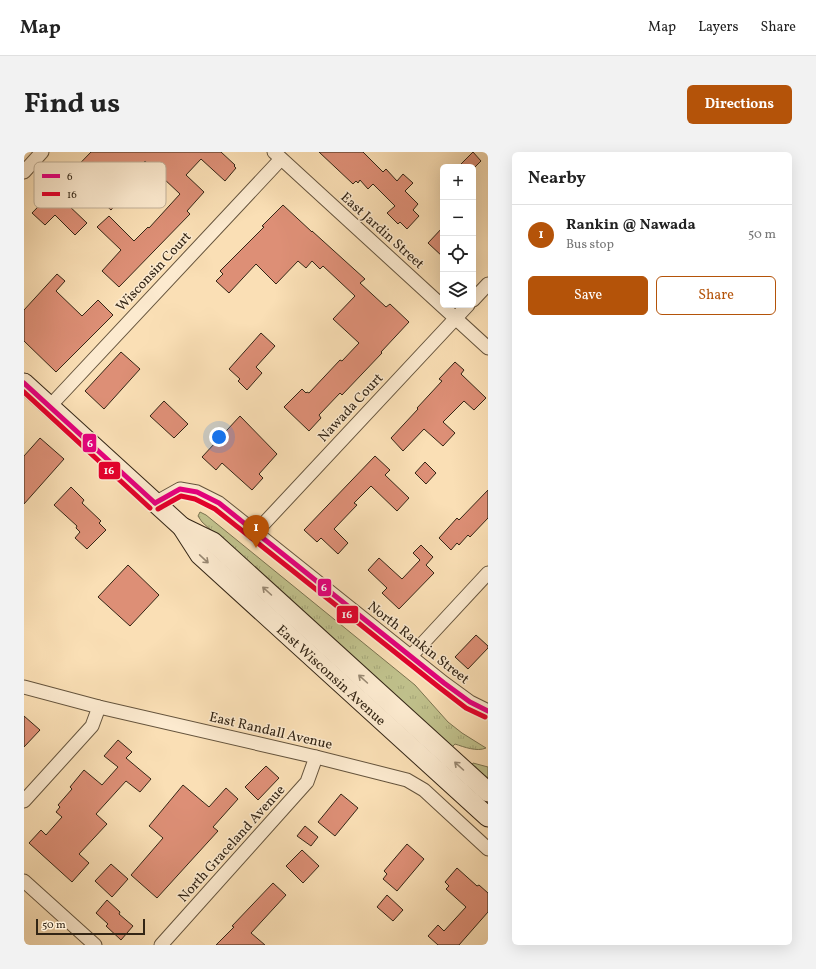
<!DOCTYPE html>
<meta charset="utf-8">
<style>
body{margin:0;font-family:Vollkorn,serif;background:#f2f2f2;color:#222}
.controls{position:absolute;right:12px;top:12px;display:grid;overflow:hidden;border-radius:6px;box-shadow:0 4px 16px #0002}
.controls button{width:36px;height:36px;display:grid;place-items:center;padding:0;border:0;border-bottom:1px solid #e0e0e0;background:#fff;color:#222;font:20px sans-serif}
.scale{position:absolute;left:12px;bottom:10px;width:109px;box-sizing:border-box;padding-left:4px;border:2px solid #332515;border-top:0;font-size:11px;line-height:14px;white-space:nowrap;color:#332515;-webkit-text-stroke:3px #fceacf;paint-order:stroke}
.you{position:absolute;left:195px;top:285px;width:14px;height:14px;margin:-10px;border:3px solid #fff;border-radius:50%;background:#1a73e8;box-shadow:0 0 0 6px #1a73e833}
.badge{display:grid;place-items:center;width:26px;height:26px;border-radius:50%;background:#b45309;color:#fff;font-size:13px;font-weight:700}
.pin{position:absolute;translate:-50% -33px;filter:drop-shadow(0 1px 2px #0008)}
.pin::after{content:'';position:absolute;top:21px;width:14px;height:12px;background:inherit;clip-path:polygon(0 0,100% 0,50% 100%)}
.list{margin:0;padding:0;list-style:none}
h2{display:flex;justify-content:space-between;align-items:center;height:52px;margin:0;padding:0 16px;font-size:17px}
h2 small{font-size:13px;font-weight:400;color:#767676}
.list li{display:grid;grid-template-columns:26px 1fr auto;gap:12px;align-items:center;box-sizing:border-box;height:60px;padding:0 16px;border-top:1px solid #e0e0e0}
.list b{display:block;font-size:15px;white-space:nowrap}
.list p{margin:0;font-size:13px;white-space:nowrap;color:#767676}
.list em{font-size:13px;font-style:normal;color:#767676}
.actions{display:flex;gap:8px;padding:12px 16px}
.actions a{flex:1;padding:9px 0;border:1px solid #b45309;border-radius:6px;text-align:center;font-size:14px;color:#b45309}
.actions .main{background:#b45309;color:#fff}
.icon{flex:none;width:22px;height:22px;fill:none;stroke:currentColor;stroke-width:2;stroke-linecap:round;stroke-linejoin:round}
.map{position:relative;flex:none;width:464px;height:793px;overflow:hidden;border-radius:6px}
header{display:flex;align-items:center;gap:24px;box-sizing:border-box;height:56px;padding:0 20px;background:#fff;border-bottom:1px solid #e0e0e0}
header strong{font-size:19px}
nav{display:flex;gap:22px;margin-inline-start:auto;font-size:14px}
.intro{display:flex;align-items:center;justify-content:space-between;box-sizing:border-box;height:96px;padding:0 24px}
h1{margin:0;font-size:28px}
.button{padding:10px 18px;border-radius:6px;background:#b45309;color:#fff;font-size:14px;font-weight:700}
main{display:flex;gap:24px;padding:0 24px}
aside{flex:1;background:#fff;border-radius:6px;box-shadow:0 4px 16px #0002}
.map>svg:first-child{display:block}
.grass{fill:url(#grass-tufts);stroke:#7a7350}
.building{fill:#dd8f76;stroke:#332515}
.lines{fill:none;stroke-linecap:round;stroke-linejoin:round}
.street-casing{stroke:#65543d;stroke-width:15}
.secondary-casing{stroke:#332515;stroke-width:21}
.street{stroke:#fceacf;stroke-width:13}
.secondary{stroke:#fceacf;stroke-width:19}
.bus-1-casing{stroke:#fceacf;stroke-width:8}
.bus-2-casing{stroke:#fceacf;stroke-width:8}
.bus-1{stroke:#e5007d;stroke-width:5}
.bus-2{stroke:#e4002b;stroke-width:5}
.oneway{stroke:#988872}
.labels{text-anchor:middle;stroke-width:3;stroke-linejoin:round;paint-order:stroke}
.street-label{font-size:14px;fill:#332515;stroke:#fceacf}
.key{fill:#fceacf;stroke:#c0af97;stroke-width:1}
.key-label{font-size:11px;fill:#332515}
.line-badge{stroke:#fceacf;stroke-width:1.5}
.badge-label{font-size:11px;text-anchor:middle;font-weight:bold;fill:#fff}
</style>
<header>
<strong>Map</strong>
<nav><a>Map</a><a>Layers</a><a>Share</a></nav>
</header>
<div class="intro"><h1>Find us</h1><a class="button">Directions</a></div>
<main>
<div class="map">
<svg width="464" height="793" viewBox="0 0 464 793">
<defs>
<pattern id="grass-tufts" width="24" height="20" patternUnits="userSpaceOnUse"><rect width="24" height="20" fill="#c0c18c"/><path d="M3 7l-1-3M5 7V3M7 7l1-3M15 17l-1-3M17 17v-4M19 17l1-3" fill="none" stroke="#a5a678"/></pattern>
</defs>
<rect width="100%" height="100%" fill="#fadfb5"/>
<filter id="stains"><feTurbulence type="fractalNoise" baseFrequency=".005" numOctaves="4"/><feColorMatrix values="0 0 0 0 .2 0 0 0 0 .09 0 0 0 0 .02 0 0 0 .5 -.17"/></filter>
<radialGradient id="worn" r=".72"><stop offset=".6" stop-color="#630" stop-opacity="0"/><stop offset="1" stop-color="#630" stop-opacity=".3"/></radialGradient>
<g class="grass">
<path d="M176 360 182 363 391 533 424 570 438 581 462 596C453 600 440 595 431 592L428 595 423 592 178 370 174 364Z"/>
<path d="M449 611 464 615V629L447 614Z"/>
</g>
<g class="building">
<path d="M67 0H197L211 13 210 14 212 16 201 29 177 7 162 23 180 40 163 59 166 62 95 135 78 119 97 98 73 75 85 64 110 89 124 75 125 76 156 42 121 9 104 27 108 30 94 46 96 47 87 58 76 48 92 31 76 16 42 51 63 71 51 83 31 63 21 73 8 61Z"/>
<path d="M295 0H339L359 20 362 17 373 29 379 22 389 31 381 39 394 52 389 58 395 64 383 77 376 70 374 72 363 61 371 54 349 32 344 37 336 28 334 31 332 29 329 32Z"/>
<path d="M449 0 457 9 451 15H434Z"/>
<path d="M259 53 288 80V79L341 127 336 131 362 155 366 152 385 170 357 200 358 201 318 243 316 241 295 263 297 266 285 279 260 255 278 237 282 241 283 240 285 241 316 208 318 209 335 191 309 167 331 144 299 114 296 117 288 109 282 116 274 109 252 132 232 112 205 141 192 129 199 122 196 119 240 75 238 74Z"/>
<path d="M419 75V105L404 91Z"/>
<path d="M33 122 41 129 32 139 58 164 74 148 89 163 32 220 0 189V158Z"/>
<path d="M237 181 251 194 232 215 238 221 223 238 214 229 216 227 205 217Z"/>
<path d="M97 200 116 217 80 257 61 239Z"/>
<path d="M431 210 440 218 437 222 462 246 450 258 440 249 419 270 431 281 419 294 400 277 379 299 367 286 394 257 393 256 418 229 415 227Z"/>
<path d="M140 249 164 272 150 286 126 264Z"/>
<path d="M216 264 253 302 235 322 239 326 228 338 198 311 192 318 178 305Z"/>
<path d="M16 286 40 307 0 352V304Z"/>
<path d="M351 304 366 318 361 323 385 346 373 359 347 334 330 351 333 353 310 377 324 391 314 402 297 386 293 390 280 378Z"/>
<path d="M401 310 412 321 402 332 391 321Z"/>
<path d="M47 335 60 348 58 351 77 369 75 371 82 378 63 397 51 386 56 380 52 376 53 374 30 353Z"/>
<path d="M464 338V366L446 385 444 383 435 393 433 391 427 398 415 386 433 366 435 368Z"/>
<path d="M397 393 409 405 402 413 410 421 375 457 358 441 363 436 344 418 355 406 378 427 396 408 389 401Z"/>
<path d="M104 413 135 443 106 474 74 445Z"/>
<path d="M452 483 464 494V496L444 517 431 505Z"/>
<path d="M0 564 16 578 0 595Z"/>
<path d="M94 588 108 600 102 606 127 627 116 640 102 629 72 662 83 672 55 702 65 711 48 730 5 691 17 678 22 683 38 665 32 660 36 655 34 653 48 637 46 635 60 618 78 633 94 615 80 604Z"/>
<path d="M242 614 255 626 234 648 221 635Z"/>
<path d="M159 633 185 655 202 636 214 647 189 675 194 679 133 746 107 723 139 686 125 674Z"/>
<path d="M317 642 334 656 311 684 294 670Z"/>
<path d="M281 674 294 685 287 694 273 684Z"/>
<path d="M383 692 400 707 373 739 359 727 363 722 360 719Z"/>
<path d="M278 698 295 714 279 731 262 714Z"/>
<path d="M87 712 104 727 88 745 71 729Z"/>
<path d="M433 716 453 734 455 733 464 741V760L435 793H414L404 784 414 773 420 779 442 755 422 737 425 734 421 730Z"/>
<path d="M249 731 262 743 227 781 241 793H192L210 775 208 774Z"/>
<path d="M363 743 379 758 369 769 353 755Z"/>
<path d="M83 748 96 760 95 762 109 774 97 788 82 774 84 772 72 761Z"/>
</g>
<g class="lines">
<defs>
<g id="street">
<path d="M250 0 464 196"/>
<path d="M0 20 18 0"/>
<path d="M449 148 464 132"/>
<path d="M26 254 257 7"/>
<path d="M131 351 156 337 173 340 195 351 420 531 446 550 464 559"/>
<path d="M232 380 444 153"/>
<path d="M387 504 464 421"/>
<path d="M0 535 75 555 292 605 383 628 400 638 464 697"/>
<path d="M0 649 68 574 75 555"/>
<path d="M0 729 71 793"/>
<path d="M137 793 283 630 292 605"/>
</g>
<g id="secondary">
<path id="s1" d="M0 231 158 375 176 403 464 665"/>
<path d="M158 375 189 390 464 640"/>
</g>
</defs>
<use href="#street" class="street-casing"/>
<use href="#secondary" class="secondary-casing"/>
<use href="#street" class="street"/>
<use href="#secondary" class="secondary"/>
<defs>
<g id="bus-1">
<path d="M0 231 131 351"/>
<path d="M131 351 156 337 173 340 195 351 420 531 446 550 464 559"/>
</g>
<g id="bus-2">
<path d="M0 240 126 356"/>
<path d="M134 357 157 344 171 347 191 357 416 536 442 556 461 565"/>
</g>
</defs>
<use href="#bus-1" class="bus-1-casing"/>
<use href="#bus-2" class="bus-2-casing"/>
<use href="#bus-1" class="bus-1"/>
<use href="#bus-2" class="bus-2"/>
</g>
<defs><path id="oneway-shaft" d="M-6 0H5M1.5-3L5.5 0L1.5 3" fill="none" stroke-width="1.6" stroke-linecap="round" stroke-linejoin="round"/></defs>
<g class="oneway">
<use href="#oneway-shaft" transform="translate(180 407) rotate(43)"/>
<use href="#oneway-shaft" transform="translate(243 439) rotate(-138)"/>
<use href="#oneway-shaft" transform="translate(339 527) rotate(-138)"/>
<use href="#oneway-shaft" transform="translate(435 614) rotate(-138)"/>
</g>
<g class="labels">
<g class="street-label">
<text transform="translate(359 78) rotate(42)" y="5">East Jardin Street</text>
<text transform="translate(129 119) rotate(-47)" y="5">Wisconsin Court</text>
<text transform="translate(326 255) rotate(-47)" y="5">Nawada Court</text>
<text transform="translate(395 490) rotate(38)" y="5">North Rankin Street</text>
<text dy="5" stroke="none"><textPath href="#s1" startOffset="425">East Wisconsin Avenue</textPath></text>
<text transform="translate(247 578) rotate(13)" y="5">East Randall Avenue</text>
<text transform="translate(207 691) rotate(-48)" y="5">North Graceland Avenue</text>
</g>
</g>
<rect x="10" y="10" width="132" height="46" rx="6" class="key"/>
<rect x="18" y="22" width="18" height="4" fill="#e5007d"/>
<rect x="18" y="40" width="18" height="4" fill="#e4002b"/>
<g class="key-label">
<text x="43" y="28">6</text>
<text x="43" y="46">16</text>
</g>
<g class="line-badge">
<rect x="58" y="281" width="15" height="20" rx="4" fill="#e5007d"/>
<rect x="74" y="309" width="23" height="19" rx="4" fill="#e4002b"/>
<rect x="293" y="426" width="15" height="19" rx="4" fill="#e5007d"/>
<rect x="312" y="453" width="23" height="19" rx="4" fill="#e4002b"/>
</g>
<g class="badge-label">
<text x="66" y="295">6</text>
<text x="85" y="322">16</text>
<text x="300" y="439">6</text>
<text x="323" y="466">16</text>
</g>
<rect width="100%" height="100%" filter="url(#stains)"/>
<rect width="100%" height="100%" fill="url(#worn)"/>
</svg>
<div class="controls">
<button>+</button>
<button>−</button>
<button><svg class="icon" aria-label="locate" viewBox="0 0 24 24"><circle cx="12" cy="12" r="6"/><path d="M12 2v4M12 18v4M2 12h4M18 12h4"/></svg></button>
<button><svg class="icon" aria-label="layers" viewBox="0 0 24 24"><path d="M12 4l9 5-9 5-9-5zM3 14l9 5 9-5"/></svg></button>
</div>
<div class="scale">50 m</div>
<div class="you"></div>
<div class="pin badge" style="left:232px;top:396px">1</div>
</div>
<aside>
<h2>Nearby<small></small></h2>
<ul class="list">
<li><span class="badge">1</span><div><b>Rankin @ Nawada</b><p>Bus stop</p></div><em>50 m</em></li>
</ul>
<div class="actions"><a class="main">Save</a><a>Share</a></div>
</aside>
</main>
